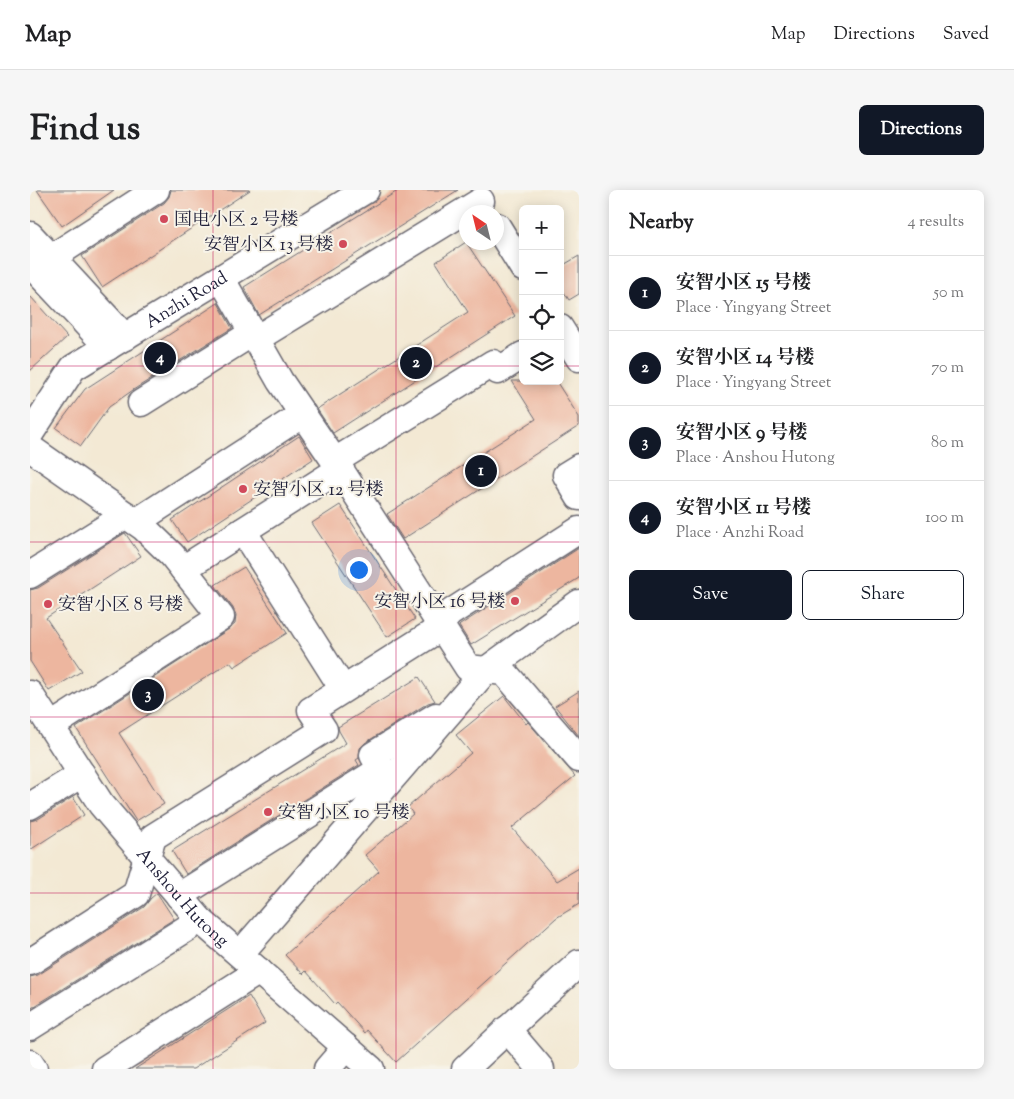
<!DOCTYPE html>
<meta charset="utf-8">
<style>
body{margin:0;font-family:"Sorts Mill Goudy","Noto Serif SC",serif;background:#f6f6f6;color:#202124}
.controls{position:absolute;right:15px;top:15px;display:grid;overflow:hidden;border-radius:8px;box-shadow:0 2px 12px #0003}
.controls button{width:45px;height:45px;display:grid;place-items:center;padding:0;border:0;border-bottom:1px solid #e0e0e0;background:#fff;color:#202124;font:25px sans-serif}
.compass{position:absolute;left:429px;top:15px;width:45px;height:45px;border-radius:50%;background:#fff;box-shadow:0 2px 12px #0003;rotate:325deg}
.you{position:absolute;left:328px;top:379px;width:18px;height:18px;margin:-12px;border:4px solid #fff;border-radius:50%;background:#1a73e8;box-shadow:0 0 0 8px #1a73e833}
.badge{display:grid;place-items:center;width:32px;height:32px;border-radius:50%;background:#111827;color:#fff;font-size:16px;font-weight:700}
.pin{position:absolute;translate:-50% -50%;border:2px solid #fff;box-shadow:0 1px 5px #0006}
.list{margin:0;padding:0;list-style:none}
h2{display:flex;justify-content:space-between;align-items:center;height:65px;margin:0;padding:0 20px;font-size:21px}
h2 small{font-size:16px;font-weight:400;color:#757577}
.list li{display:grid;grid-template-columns:32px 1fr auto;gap:15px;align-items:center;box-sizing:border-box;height:75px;padding:0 20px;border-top:1px solid #e0e0e0}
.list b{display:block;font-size:19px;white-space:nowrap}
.list p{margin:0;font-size:16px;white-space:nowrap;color:#757577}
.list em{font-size:16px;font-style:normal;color:#757577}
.actions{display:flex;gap:10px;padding:15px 20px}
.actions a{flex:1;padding:11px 0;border:1px solid #111827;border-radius:8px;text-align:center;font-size:18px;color:#111827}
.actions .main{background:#111827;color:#fff}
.icon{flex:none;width:28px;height:28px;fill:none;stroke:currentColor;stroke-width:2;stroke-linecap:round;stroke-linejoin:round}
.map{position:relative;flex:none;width:549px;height:879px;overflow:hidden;border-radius:8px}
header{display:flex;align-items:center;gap:30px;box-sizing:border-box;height:70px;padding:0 25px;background:#fff;border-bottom:1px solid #e0e0e0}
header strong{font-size:24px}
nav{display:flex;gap:28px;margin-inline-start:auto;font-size:18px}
.intro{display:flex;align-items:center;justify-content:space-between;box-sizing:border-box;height:120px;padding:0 30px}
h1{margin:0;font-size:35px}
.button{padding:12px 22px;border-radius:8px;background:#111827;color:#fff;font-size:18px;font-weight:700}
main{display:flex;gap:30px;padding:0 30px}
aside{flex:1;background:#fff;border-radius:8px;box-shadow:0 2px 12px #0003}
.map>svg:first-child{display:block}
.building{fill:#edb69f}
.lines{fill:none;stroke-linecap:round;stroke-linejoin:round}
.minor-casing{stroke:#6b6871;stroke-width:29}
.minor{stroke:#fff;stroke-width:26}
.grid{fill:none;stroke:#c2185b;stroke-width:1;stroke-opacity:0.55}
.poi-dot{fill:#d1495b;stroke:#f7f3e8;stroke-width:2}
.labels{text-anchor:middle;stroke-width:4;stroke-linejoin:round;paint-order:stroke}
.poi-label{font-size:18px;fill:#22223b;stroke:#f7f3e8;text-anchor:start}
.street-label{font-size:18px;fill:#22223b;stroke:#f7f3e8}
</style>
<header>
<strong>Map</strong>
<nav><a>Map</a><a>Directions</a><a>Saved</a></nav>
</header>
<div class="intro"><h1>Find us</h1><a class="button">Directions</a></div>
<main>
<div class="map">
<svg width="549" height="879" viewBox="0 0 549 879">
<rect width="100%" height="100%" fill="#f7f3e8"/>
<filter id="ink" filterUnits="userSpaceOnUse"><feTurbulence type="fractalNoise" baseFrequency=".02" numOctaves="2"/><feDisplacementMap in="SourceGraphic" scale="10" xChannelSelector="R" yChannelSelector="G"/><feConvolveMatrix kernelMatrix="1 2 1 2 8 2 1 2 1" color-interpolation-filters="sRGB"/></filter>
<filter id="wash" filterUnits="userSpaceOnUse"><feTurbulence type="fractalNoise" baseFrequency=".0096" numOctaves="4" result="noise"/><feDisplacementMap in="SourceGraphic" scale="20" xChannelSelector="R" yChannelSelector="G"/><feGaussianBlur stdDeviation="1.12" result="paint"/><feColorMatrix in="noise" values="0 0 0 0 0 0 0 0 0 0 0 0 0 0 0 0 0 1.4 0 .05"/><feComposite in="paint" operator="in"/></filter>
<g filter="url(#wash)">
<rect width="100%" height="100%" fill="#f3e9d4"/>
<g id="blocks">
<g class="building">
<path d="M7 0H84L32 36Z"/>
<path d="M141 0H220L72 97 52 66 134 13 139 7Z"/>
<path d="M369 0H428L229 125 214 97Z"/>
<path d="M436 52 485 126 303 243 287 219 438 122 406 72Z"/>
<path d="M549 66V104L539 110 530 96V77Z"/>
<path d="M0 106 37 147 0 181Z"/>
<path d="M188 113 202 138 103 200 79 217 51 256 26 238 55 199Z"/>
<path d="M482 191H526L549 227V236L373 349 357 324 506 229Z"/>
<path d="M269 246 283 269 157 352 142 330Z"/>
<path d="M310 315 385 429 357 447 282 333Z"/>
<path d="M95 343 111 366 16 428 52 481 19 501 0 471V400L8 398Z"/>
<path d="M549 358V388L441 455 429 436 430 435Z"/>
<path d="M214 377 257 443 204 477 200 472 89 543 134 614 106 631 46 538 199 439 205 434 206 425 203 418 185 395Z"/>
<path d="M389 487 405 511 398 513 335 553 330 558 329 568 326 570 329 575 156 684 142 661 316 553 309 541 308 537Z"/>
<path d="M549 501V546L525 516Z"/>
<path d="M474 506 496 534 498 532 545 586 482 638 527 691 549 678V714L526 728 366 872 337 840 335 843 307 812 305 814 276 781 273 784 255 765 349 681 335 665 383 624 378 617 441 563 426 545Z"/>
<path d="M43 607 54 625 0 660V631L8 629Z"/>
<path d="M127 703 144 729 0 819V787L8 785 114 717 121 708Z"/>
<path d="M219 806 235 833 163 879H105Z"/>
</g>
</g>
</g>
<g filter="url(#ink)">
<use href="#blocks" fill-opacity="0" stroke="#6b6871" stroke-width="1"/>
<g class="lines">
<defs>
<g id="minor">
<path d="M467 36 493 78"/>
<path d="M0 45 95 147"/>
<path d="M21 68 126 0"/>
<path d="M0 74 78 157"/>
<path d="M191 88 250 191 310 279 438 478 474 482 549 569"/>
<path d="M530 138 549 168"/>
<path d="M111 213 216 147 234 144 451 11"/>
<path id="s1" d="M0 244 43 178 336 0"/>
<path d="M0 258 113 337 142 365 191 427 21 536"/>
<path d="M305 271 463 173 468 181 493 165"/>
<path d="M549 277 536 285 549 307"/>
<path d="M106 332 273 224"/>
<path d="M213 341 313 499"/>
<path d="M153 379 310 279"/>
<path d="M0 385 96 325"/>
<path id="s2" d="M0 504 71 614 170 730 341 879"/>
<path d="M0 616 52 584"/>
<path d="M149 706 351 579 343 565 406 526"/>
<path d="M210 764 456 480 549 413"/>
<path d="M0 772 106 704 123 647 294 540 281 520 401 444 420 423 549 340"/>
<path d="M0 837 170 730"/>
<path d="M477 839 511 879"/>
<path d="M0 873 4 879"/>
<path d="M75 879 229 781"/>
<path d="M297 879 316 857"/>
<path d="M435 879 549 773"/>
</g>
</defs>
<use href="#minor" class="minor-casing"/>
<use href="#minor" class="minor"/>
</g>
</g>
<path class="grid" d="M183 0V879M366 0V879M0 176H493M530 176H549M0 352H549M0 527H549M0 703H549"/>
<g class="poi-dot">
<circle cx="134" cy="29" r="5"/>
<circle cx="313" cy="54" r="5"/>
<circle cx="213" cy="299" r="5"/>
<circle cx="485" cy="411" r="5"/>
<circle cx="18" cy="414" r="5"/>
<circle cx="238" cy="622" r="5"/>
</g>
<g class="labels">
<g class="poi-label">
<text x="144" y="35">国电小区 2 号楼</text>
<text x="303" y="60" text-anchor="end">安智小区 13 号楼</text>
<text x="223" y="305">安智小区 12 号楼</text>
<text x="475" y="417" text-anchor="end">安智小区 16 号楼</text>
<text x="28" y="420">安智小区 8 号楼</text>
<text x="248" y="628">安智小区 10 号楼</text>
</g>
<g class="street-label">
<text dy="6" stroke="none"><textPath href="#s1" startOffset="211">Anzhi Road</textPath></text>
<text dy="6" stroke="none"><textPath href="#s2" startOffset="255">Anshou Hutong</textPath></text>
</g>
</g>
</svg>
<div class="controls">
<button>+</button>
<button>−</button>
<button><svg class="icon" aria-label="locate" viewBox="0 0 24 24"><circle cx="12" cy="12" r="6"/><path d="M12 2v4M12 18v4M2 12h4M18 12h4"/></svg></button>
<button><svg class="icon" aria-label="layers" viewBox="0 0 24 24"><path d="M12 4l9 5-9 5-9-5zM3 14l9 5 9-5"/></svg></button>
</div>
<svg class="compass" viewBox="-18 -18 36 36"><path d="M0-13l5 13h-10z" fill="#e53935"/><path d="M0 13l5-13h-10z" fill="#757577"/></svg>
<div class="you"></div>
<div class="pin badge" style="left:451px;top:281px">1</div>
<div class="pin badge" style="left:386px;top:173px">2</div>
<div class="pin badge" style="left:118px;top:505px">3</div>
<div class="pin badge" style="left:130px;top:168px">4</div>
</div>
<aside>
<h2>Nearby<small>4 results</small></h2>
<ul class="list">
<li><span class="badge">1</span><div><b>安智小区 15 号楼</b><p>Place · Yingyang Street</p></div><em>50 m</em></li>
<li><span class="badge">2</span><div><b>安智小区 14 号楼</b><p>Place · Yingyang Street</p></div><em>70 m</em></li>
<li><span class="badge">3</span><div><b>安智小区 9 号楼</b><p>Place · Anshou Hutong</p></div><em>80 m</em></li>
<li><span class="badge">4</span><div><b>安智小区 11 号楼</b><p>Place · Anzhi Road</p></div><em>100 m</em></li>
</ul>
<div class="actions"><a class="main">Save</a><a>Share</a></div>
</aside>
</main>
